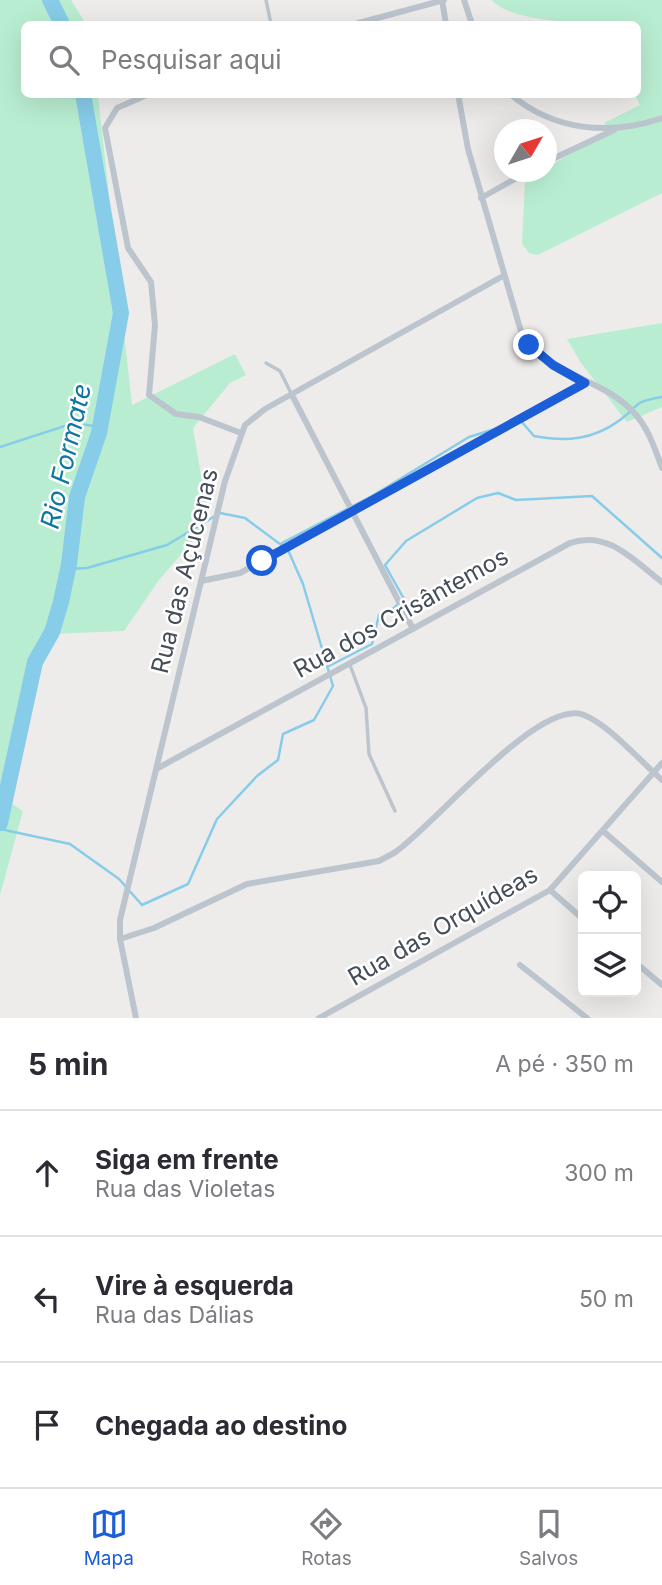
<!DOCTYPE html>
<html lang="pt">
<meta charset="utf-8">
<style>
body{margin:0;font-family:Inter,sans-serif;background:#f7f7f7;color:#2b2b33}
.controls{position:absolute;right:21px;bottom:21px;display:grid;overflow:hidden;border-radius:10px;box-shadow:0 7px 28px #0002}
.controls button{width:63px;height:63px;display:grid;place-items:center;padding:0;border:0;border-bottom:2px solid #e1e1e2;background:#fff;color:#2b2b33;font:35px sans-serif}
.compass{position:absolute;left:494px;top:119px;width:63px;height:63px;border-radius:50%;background:#fff;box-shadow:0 7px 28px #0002;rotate:51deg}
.stop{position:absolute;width:21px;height:21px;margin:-16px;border:5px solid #1c5ed7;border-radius:50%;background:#fff}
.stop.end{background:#1c5ed7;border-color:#fff;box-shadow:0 2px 7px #0008}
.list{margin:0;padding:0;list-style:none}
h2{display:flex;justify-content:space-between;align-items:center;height:91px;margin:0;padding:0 28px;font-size:30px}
h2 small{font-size:23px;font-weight:400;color:#7c7c81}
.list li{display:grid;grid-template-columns:46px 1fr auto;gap:21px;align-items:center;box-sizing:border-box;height:126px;padding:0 28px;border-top:2px solid #e1e1e2}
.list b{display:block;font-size:26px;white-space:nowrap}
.list p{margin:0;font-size:23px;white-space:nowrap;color:#7c7c81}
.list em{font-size:23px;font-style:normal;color:#7c7c81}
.icon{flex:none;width:38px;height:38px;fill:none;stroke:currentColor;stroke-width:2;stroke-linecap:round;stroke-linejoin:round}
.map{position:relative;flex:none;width:662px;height:1018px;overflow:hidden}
.search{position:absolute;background:#fff;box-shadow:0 7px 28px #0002;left:21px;right:21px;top:21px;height:77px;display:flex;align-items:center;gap:18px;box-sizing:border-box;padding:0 24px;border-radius:10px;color:#7c7c81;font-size:26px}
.sheet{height:469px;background:#fff}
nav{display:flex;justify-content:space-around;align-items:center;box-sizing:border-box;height:98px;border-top:2px solid #e1e1e2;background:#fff;font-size:19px;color:#7c7c81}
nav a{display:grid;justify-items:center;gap:4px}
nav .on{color:#1c5ed7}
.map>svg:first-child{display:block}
.green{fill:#b9edd1}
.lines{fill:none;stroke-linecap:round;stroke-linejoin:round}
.stream{stroke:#87cce9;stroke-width:2.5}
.river{stroke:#87cce9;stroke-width:16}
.service{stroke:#bcc5ce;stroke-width:3.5}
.minor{stroke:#bcc5ce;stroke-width:6}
.route{stroke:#1c5ed7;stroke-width:9}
.labels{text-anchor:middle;stroke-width:5;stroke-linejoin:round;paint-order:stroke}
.street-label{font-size:24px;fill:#444d58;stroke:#fff}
.water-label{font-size:26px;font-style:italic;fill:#0f76a1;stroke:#fff}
</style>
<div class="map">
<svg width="662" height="1018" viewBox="0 0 662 1018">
<rect width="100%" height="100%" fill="#eeeceb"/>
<g class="green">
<path d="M0 0H71L86 24H24V94L98 95 132 405 235 354 246 375 230 383 193 428 207 511 202 530 159 580 124 631 52 634 3 798 23 811 0 895Z"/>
<path d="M492 0H662V193L538 255 529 253 522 244 525 181 546 172 547 168 608 130 604 123 640 105 635 95 638 94V24C606 24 512 25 492 0Z"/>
<path d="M662 323V407L627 422 581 363 567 339Z"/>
</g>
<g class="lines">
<g class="stream">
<path d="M521 421 534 436C566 442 593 440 620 420 642 404 629 403 662 397"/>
<path d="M0 447 74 423 100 427"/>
<path d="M282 543 372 496 469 437 498 428"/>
<path d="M68 569 87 568 167 545 215 516"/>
<path d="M329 666 372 644 379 615 388 613 404 599 385 565 406 541 477 498 498 493 516 500 592 496 662 558"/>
<path d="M0 829 70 844 119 879 142 905 188 884 217 819 257 776 278 760 283 734 314 720 333 686 303 584 288 550 245 518 220 513"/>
</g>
<g class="river">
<path d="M50 0 62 24"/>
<path d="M0 823 35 662 52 632 61 602 69 564 77 497 99 433 121 313 83 94"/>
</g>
<g class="service">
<path d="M266 0 271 24"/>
<path d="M266 363 280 371 292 395"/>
<path d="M350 665 366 708 369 754 395 811"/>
</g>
<g class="minor">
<path d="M442 0 446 24"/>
<path d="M464 0 472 24"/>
<path d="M355 24 444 0"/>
<path d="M149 94 117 108 105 128 128 248 151 282 155 325 149 395 176 414 199 417 241 433"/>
<path d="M458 94 468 149 522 335C551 377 605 378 636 415 649 430 655 449 662 468"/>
<path d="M510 94C554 131 609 136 662 118"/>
<path d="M546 162 614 130"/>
<path d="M481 198 527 172"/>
<path d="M292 395 413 629"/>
<path d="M201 581 240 573 585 383"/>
<path d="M158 768 570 543C608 530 633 560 662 582"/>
<path d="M603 831 662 882"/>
<path d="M550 890 583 919"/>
<path d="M120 939 154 928 247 884 379 861 394 853C433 827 539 697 584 715 609 725 640 761 662 780"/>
<path d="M636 963 662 985"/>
<path d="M520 965 587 1018"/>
<path d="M136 1018 120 939V920L225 481 245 425 265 409 503 276"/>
<path d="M319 1018 550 890 662 763"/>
</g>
</g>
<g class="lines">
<path class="route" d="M262 561 585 383 553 365 529 345"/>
</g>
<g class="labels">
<g class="street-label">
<text transform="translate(185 571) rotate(-76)" y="8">Rua das Açucenas</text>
<text transform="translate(401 613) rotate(-29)" y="8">Rua dos Crisântemos</text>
<text transform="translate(443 926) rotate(-30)" y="8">Rua das Orquídeas</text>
</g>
<g class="water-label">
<text transform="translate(66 456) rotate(-77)" y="9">Rio Formate</text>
</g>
</g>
</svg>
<div class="controls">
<button><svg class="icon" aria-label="locate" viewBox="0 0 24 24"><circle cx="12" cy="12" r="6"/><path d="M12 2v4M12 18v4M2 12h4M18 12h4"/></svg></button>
<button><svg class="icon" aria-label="layers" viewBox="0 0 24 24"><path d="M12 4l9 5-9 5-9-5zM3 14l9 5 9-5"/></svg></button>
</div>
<svg class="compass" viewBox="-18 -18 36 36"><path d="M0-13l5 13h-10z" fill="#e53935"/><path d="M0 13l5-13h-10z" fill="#7c7c81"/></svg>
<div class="stop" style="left:262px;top:561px"></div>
<div class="stop end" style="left:529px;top:345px"></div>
<div class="search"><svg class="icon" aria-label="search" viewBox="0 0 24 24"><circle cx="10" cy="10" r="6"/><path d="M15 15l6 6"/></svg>Pesquisar aqui</div>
</div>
<section class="sheet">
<h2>5 min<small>A pé · 350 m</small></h2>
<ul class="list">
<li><svg class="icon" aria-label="ahead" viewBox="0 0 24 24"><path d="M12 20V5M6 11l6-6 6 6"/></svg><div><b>Siga em frente</b><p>Rua das Violetas</p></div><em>300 m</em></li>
<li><svg class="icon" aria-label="left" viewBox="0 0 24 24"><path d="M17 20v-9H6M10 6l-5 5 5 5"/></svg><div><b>Vire à esquerda</b><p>Rua das Dálias</p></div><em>50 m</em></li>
<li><svg class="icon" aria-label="arrive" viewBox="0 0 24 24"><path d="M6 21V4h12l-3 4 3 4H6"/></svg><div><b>Chegada ao destino</b></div></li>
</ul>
</section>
<nav>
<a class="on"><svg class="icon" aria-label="map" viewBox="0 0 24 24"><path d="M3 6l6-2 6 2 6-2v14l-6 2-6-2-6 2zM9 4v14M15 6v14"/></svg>Mapa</a>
<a><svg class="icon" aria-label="directions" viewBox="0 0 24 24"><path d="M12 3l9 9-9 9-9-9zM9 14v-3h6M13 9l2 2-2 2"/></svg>Rotas</a>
<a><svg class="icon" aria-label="saved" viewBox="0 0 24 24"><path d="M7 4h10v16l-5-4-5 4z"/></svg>Salvos</a>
</nav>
